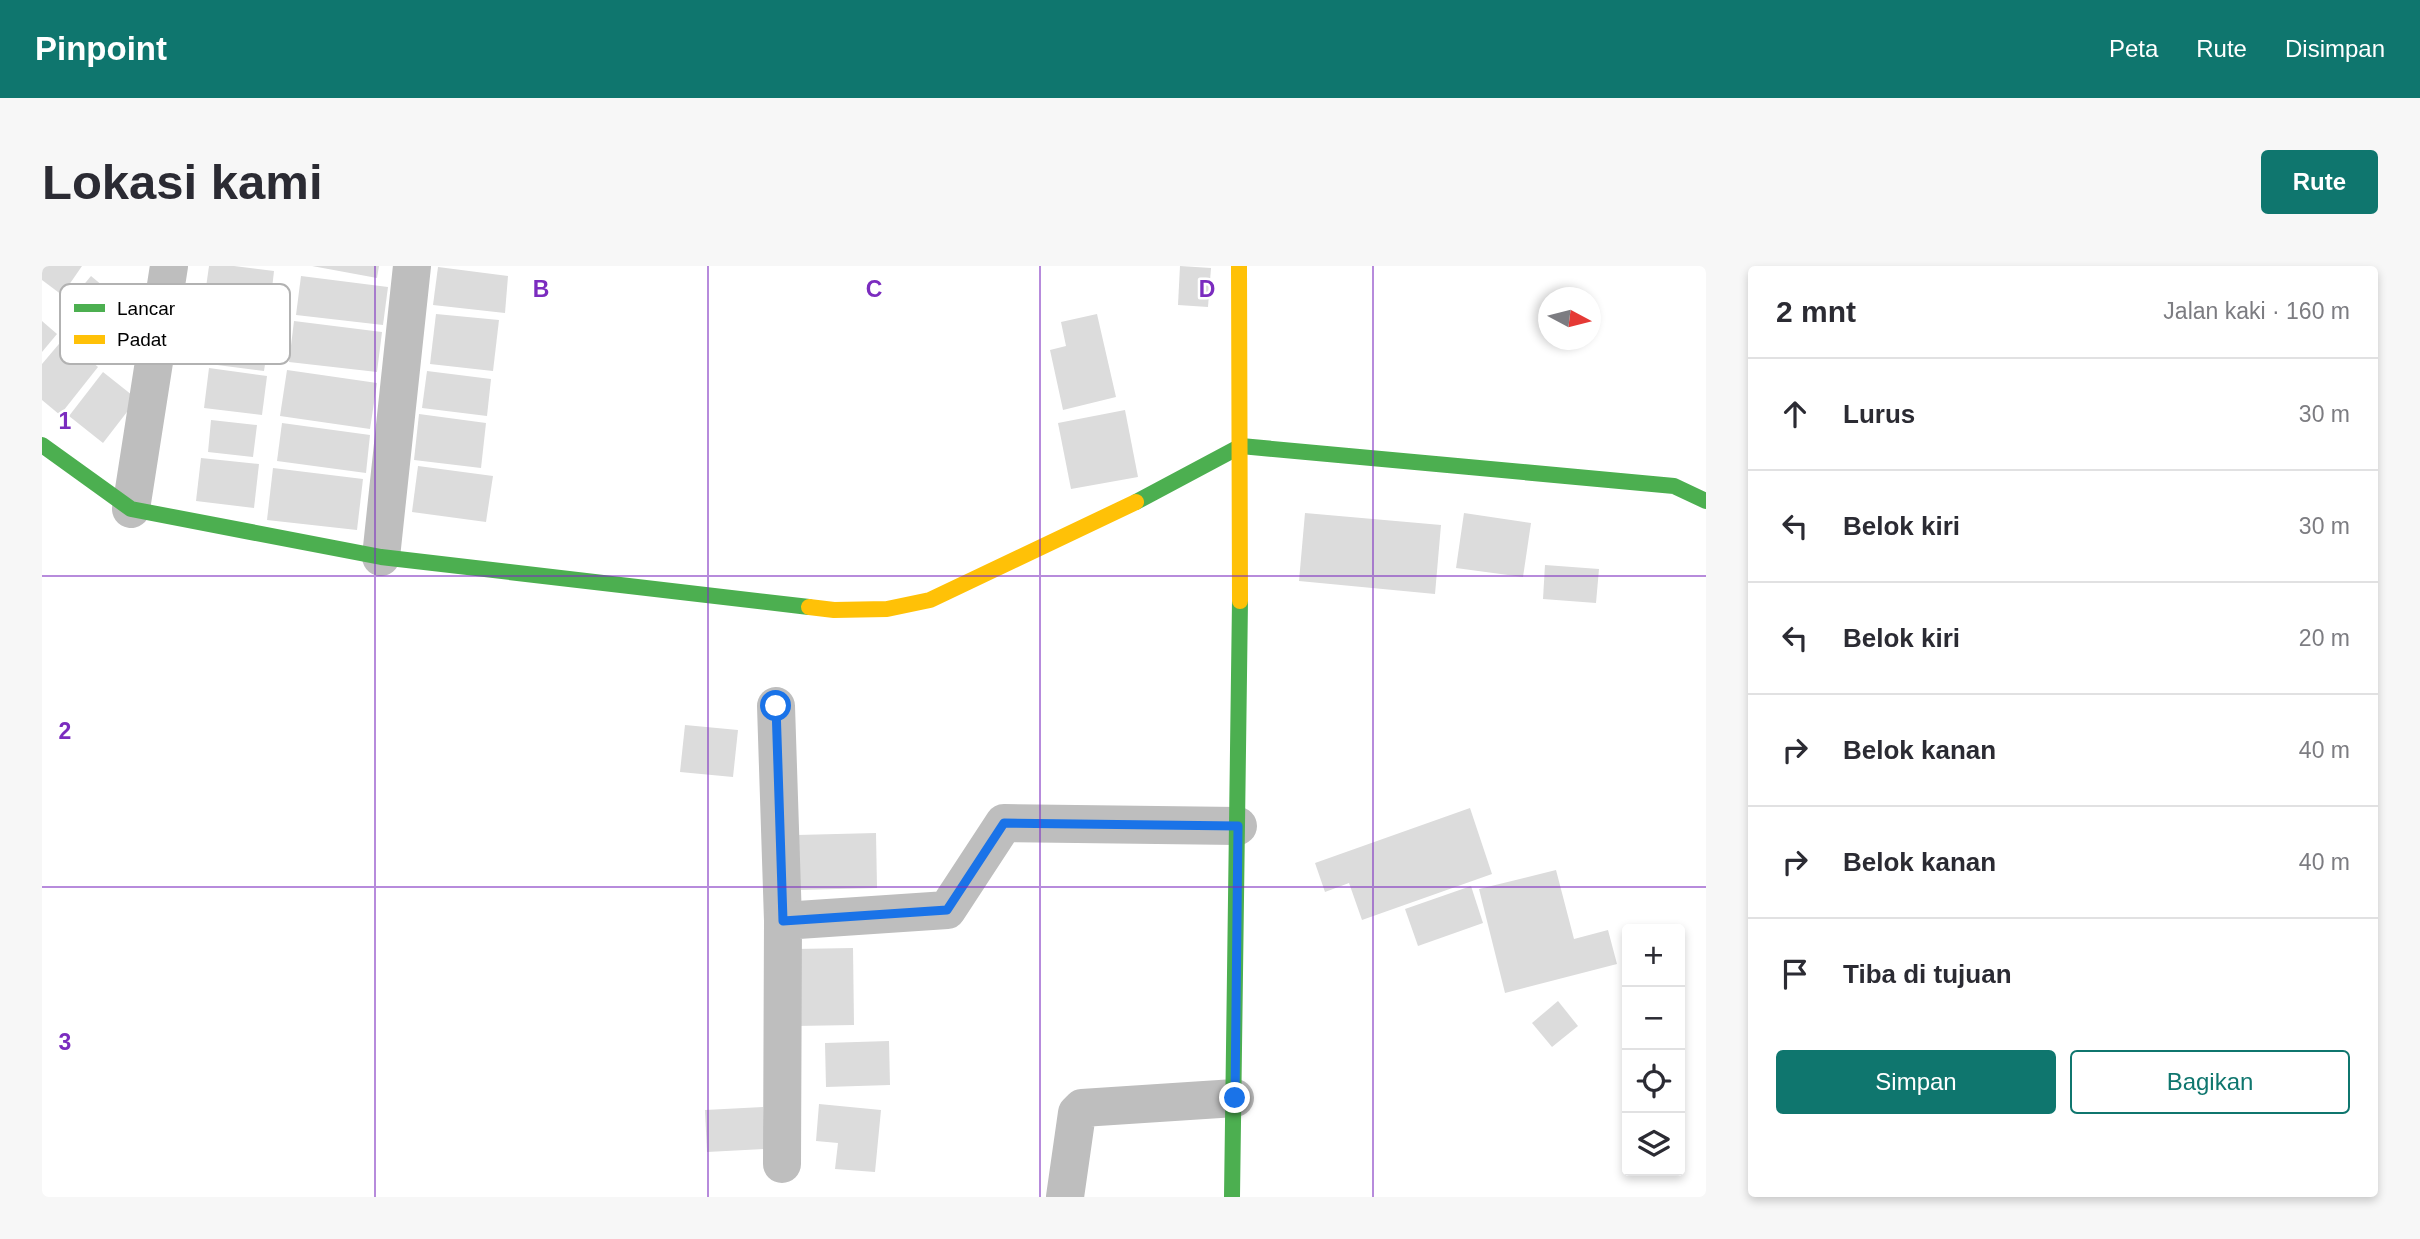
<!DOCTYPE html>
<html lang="id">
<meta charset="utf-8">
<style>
body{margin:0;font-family:Arial,sans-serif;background:#f7f7f7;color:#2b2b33}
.controls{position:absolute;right:21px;bottom:21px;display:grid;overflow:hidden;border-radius:7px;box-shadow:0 4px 10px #0003}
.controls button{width:63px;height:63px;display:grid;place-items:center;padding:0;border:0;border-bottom:2px solid #e1e1e2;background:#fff;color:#2b2b33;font:35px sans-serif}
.compass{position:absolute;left:1496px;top:21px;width:63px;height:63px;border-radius:50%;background:#fff;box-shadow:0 4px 10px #0003;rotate:97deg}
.stop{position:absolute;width:21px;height:21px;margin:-16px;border:5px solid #1a73e8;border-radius:50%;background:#fff}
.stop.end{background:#1a73e8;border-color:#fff;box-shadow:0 2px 7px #0008}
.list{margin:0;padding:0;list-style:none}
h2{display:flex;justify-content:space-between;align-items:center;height:91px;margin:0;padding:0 28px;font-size:30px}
h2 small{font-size:23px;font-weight:400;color:#7c7c81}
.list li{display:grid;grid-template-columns:46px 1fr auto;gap:21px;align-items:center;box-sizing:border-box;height:112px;padding:0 28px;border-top:2px solid #e1e1e2}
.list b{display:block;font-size:26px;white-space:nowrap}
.list em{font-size:23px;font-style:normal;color:#7c7c81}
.actions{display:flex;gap:14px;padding:21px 28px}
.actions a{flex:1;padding:16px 0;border:2px solid #0f766e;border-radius:7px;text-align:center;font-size:24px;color:#0f766e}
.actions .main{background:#0f766e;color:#fff}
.icon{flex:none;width:38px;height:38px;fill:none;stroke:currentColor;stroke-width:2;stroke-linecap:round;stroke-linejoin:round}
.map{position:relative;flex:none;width:1664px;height:931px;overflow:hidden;border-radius:7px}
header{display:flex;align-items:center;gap:42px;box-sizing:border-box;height:98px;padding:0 35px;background:#0f766e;color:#fff}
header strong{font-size:33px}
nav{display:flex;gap:38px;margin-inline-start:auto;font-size:24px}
.intro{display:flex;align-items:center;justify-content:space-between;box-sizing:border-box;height:168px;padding:0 42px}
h1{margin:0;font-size:49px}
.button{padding:18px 32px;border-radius:7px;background:#0f766e;color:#fff;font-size:24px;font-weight:700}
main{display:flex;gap:42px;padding:0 42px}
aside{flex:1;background:#fff;border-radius:7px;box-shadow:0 4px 10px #0003}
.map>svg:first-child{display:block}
.building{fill:#dcdcdc}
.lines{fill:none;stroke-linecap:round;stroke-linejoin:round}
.street{stroke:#bebebe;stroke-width:38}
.fast{stroke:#4caf50;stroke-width:16}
.slow{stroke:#ffc107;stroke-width:16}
.route{stroke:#1a73e8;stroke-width:9}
.grid{fill:none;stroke:#7b2cbf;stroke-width:2;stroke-opacity:0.55}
.key{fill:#fff;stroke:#b2b2b2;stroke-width:2}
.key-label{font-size:19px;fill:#000}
.grid-label{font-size:23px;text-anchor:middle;font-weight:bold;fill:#7b2cbf;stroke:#fff;stroke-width:5;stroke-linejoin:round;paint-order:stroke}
</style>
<header>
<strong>Pinpoint</strong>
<nav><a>Peta</a><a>Rute</a><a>Disimpan</a></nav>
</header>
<div class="intro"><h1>Lokasi kami</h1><a class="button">Rute</a></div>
<main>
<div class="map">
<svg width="1664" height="931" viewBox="0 0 1664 931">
<rect width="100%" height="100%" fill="#fff"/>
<g class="building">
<path d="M0 0H40L20 29 0 14Z"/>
<path d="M167 0H192L232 5 226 58 160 50Z"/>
<path d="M270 0H337L335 12Z"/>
<path d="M1138 0 1169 2 1166 41 1136 39Z"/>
<path d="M396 1 466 10 463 47 391 39Z"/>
<path d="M49 10 103 55 74 90 20 45Z"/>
<path d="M259 10 346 21 341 59 254 49Z"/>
<path d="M394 48 457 54 451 105 388 98Z"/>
<path d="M1055 48 1074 131 1021 144 1008 84 1024 80 1019 56Z"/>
<path d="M0 55 15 68 0 86Z"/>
<path d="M252 55 340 66 335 106 247 96Z"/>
<path d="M158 56 228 65 222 105 152 96Z"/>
<path d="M22 72 56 101 18 149 0 134V98Z"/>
<path d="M167 102 225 110 220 149 162 142Z"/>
<path d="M245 104 335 117 328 163 238 150Z"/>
<path d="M385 105 449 113 445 150 380 142Z"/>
<path d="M61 106 95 133 61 177 27 150Z"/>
<path d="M1083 144 1096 211 1029 223 1016 157Z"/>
<path d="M377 148 444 157 439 202 372 194Z"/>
<path d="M169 154 215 159 211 191 166 186Z"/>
<path d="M240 157 328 169 324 207 235 195Z"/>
<path d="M159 192 217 198 212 242 154 235Z"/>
<path d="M376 200 451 210 444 256 370 246Z"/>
<path d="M231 202 321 213 315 264 225 254Z"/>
<path d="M1263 247 1399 259 1393 328 1257 315Z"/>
<path d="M1422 247 1489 257 1481 311 1414 302Z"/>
<path d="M1503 299 1557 303 1554 337 1501 333Z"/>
<path d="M643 459 696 464 691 511 638 506Z"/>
<path d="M1428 542 1450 608 1320 654 1307 617 1283 626 1273 597Z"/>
<path d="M834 567 835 622 756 624 755 569Z"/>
<path d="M1514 604 1532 673 1566 664 1575 698 1463 727 1437 623Z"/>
<path d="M1429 620 1441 657 1376 680 1363 643Z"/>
<path d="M811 682 812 759 753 760 752 683Z"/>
<path d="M1516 735 1536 760 1510 781 1490 757Z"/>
<path d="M847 775 848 819 784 821 783 777Z"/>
<path d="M777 838 839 844 833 906 793 903 796 877 774 875Z"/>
<path d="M721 841 723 883 665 886 663 844Z"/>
</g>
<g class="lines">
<g class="street">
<path d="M89 243 127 0"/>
<path d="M339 291 370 0"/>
<path d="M734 440 741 655"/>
<path d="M740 898 741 655 905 644 962 557 1196 560"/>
<path d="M1023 931 1035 847 1040 842 1193 832"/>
</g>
<g class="fast">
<path d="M0 179 89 243 339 291 767 341"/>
<path d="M1094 236 1199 180 1632 220 1664 235"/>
<path d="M1190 931 1198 335"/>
</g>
<g class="slow">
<path d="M1197 0 1198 335"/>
<path d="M767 341 792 344 845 343 888 334 1094 236"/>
</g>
</g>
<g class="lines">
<path class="route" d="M734 440 741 655 905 644 962 557 1196 560 1193 832"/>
</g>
<path class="grid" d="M333 0V931M666 0V931M998 0V931M1331 0V931M0 310H1664M0 621H1664"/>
<rect x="18" y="18" width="230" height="80" rx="10" class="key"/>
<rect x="32" y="38" width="31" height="8" fill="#4caf50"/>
<rect x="32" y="69" width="31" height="9" fill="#ffc107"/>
<g class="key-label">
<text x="75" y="49">Lancar</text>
<text x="75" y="80">Padat</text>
</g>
<g class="grid-label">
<text x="499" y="31">B</text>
<text x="832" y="31">C</text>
<text x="1165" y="31">D</text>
<text x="23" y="163">1</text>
<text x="23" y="473">2</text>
<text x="23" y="784">3</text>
</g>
</svg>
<div class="controls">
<button>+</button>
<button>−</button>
<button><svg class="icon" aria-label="locate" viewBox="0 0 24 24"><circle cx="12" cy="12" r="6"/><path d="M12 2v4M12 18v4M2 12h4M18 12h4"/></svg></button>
<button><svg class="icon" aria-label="layers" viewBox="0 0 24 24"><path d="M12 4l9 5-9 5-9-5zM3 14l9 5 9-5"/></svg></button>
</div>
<svg class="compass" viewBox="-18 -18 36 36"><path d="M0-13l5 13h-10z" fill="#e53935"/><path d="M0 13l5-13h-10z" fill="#7c7c81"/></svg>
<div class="stop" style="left:734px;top:440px"></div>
<div class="stop end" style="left:1193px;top:832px"></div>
</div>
<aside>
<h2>2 mnt<small>Jalan kaki · 160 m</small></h2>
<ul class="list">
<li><svg class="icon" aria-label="ahead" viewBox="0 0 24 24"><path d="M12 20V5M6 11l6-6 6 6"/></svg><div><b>Lurus</b></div><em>30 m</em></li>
<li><svg class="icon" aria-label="left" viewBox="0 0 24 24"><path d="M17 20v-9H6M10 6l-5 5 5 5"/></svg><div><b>Belok kiri</b></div><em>30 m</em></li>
<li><svg class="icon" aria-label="left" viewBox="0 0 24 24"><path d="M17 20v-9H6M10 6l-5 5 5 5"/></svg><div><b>Belok kiri</b></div><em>20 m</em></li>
<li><svg class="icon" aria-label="right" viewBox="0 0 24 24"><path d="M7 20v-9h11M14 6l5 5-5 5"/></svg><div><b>Belok kanan</b></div><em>40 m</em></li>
<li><svg class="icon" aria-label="right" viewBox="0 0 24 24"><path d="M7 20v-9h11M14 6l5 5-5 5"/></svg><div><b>Belok kanan</b></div><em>40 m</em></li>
<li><svg class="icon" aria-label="arrive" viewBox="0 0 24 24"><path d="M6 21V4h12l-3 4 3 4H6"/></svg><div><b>Tiba di tujuan</b></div></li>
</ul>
<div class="actions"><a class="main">Simpan</a><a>Bagikan</a></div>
</aside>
</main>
